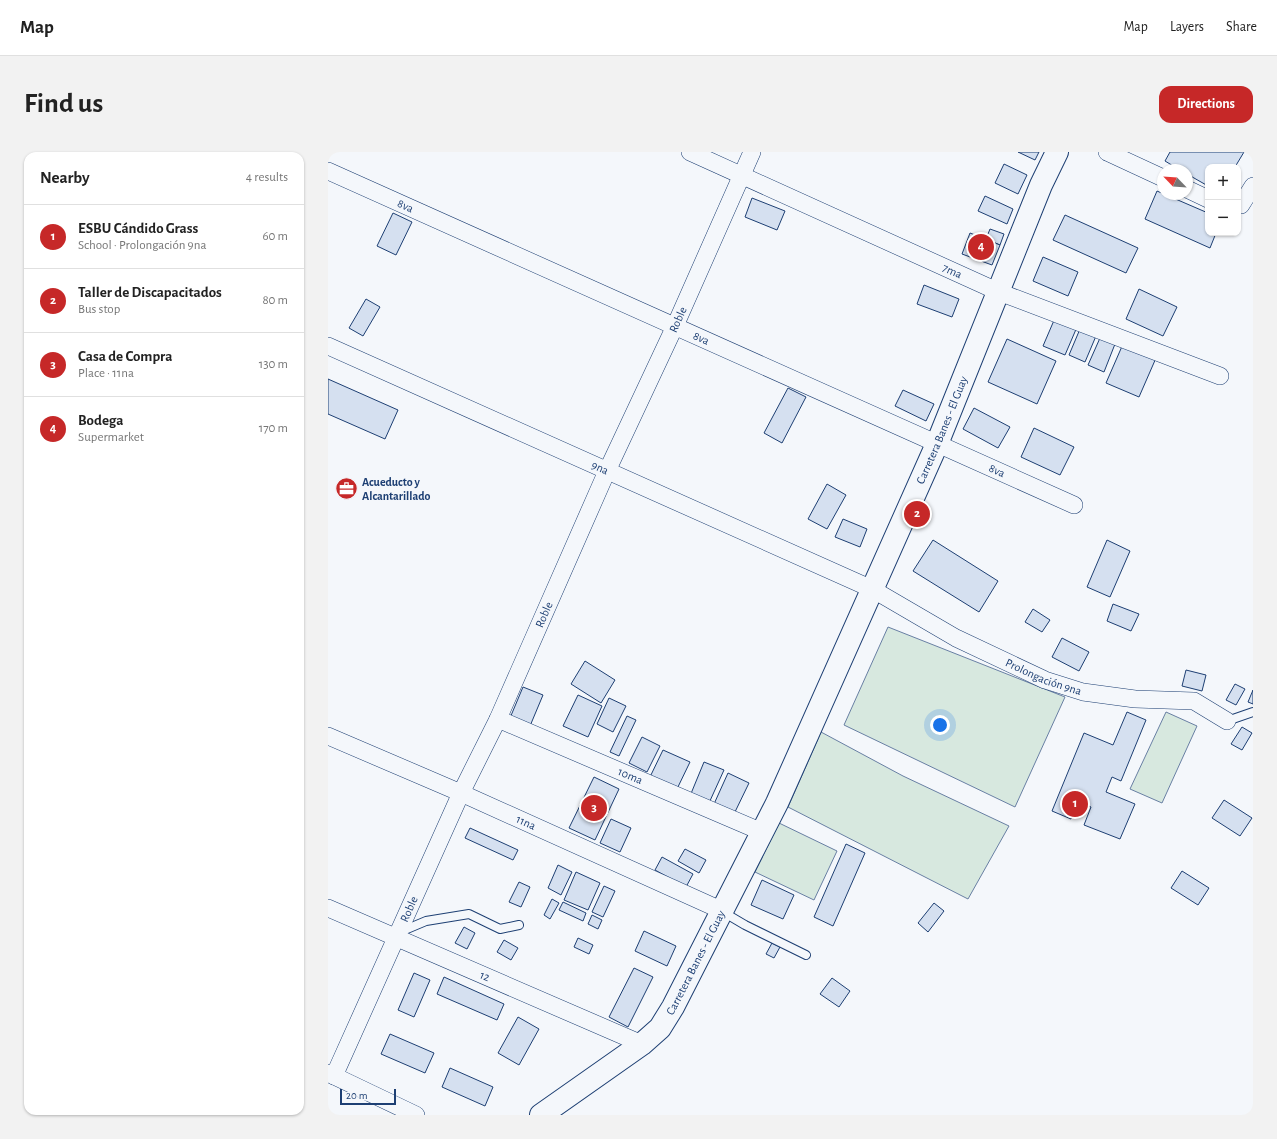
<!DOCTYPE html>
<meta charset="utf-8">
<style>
body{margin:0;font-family:"Alegreya Sans",sans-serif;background:#f2f2f2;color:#222}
.controls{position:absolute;right:12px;top:12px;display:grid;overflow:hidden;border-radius:8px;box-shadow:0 1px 3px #0004}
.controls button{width:36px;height:36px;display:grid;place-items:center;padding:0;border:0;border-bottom:1px solid #e0e0e0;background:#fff;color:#222;font:20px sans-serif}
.compass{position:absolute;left:829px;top:12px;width:36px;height:36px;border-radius:50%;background:#fff;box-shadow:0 1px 3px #0004;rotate:295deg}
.scale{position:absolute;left:12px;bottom:10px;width:56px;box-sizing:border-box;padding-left:4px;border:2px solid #1d3f73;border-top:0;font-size:11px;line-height:14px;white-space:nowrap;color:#1d3f73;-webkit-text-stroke:3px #f4f7fb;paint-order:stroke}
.you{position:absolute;left:612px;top:573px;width:14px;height:14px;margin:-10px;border:3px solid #fff;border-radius:50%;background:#1a73e8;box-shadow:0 0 0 6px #1a73e833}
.badge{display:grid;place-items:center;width:26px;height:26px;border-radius:50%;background:#c62828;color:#fff;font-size:13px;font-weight:700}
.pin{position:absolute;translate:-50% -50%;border:2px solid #fff;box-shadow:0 1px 4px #0006}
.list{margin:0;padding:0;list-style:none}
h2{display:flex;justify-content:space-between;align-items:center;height:52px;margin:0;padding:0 16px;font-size:17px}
h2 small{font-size:13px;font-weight:400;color:#767676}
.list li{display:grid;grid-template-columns:26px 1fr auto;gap:12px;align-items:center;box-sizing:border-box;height:64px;padding:0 16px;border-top:1px solid #e0e0e0}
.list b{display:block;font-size:15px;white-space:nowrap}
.list p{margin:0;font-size:13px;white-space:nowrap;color:#767676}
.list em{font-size:13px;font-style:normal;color:#767676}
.map{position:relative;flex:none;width:925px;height:963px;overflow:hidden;border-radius:12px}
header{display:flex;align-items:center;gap:24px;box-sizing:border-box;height:56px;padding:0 20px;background:#fff;border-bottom:1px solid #e0e0e0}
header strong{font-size:19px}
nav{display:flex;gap:22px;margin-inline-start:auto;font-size:14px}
.intro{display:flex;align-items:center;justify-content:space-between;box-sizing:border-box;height:96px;padding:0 24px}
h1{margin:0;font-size:28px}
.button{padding:10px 18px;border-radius:12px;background:#c62828;color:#fff;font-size:14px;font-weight:700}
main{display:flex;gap:24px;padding:0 24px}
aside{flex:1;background:#fff;border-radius:12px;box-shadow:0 1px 3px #0004}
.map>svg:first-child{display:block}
.green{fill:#d7e8df;stroke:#687fa3}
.building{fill:#d5e0f0;stroke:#1d3f73}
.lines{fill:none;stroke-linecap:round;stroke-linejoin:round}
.service-casing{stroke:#1d3f73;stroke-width:10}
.minor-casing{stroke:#1d3f73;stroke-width:18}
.secondary-casing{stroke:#1d3f73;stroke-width:24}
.service{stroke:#f4f7fb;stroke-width:8}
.minor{stroke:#f4f7fb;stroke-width:17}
.secondary{stroke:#f4f7fb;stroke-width:22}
.labels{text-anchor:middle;stroke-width:3;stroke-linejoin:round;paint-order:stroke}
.street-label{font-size:12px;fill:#1d3f73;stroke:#f4f7fb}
.poi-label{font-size:12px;font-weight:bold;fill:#1d3f73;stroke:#f4f7fb;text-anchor:start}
</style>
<header>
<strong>Map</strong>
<nav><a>Map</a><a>Layers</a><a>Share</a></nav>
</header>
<div class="intro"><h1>Find us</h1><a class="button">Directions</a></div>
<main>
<aside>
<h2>Nearby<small>4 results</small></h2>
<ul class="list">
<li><span class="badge">1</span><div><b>ESBU Cándido Grass</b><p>School · Prolongación 9na</p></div><em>60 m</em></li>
<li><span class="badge">2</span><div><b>Taller de Discapacitados</b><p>Bus stop</p></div><em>80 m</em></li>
<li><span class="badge">3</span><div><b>Casa de Compra</b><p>Place · 11na</p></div><em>130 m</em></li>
<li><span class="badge">4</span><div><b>Bodega</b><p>Supermarket</p></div><em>170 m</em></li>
</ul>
</aside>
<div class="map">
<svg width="925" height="963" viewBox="0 0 925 963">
<rect width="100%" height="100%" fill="#f4f7fb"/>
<g class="green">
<path d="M560 475 737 545 687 655 516 573Z"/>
<path d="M838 560 869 574 834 651 802 637Z"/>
<path d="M493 580 575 624 681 674 640 747 460 655Z"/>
<path d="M451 671 509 699 486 748 427 720Z"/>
</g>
<g class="building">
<path d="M690 0H711L707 8Z"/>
<path d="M842 0H916L907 15H880V34L859 22V18H852L837 9Z"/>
<path d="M676 12 699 23 690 42 667 31Z"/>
<path d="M829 39 880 61V81H888L882 96 817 67Z"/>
<path d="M657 44 685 57 679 72 650 59Z"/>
<path d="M424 46 457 59 449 78 417 65Z"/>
<path d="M65 61 84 70 68 103 49 94Z"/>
<path d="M737 63 810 96 798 121 725 88Z"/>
<path d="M662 77 676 82 672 93 658 87Z"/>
<path d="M642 81 672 93 664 113 634 102Z"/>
<path d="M715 105 750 120 740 144 705 129Z"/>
<path d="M596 133 631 147 624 165 589 152Z"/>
<path d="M811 137 849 155 835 184 798 167Z"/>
<path d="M38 147 52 155 35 184 21 176Z"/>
<path d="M727 166 749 175 737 203 715 194Z"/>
<path d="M752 177 768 184 757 210 741 203Z"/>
<path d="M772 186 787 192 776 220 760 213Z"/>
<path d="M679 187 728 209 709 252 660 230Z"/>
<path d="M795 192 828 206 811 245 778 231Z"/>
<path d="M0 227 70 258 57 287 0 262Z"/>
<path d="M460 236 478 245 454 291 436 281Z"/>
<path d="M575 238 606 252 598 269 567 254Z"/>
<path d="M646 256 682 275 670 296 635 277Z"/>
<path d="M706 276 746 295 732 323 693 305Z"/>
<path d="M499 332 518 343 499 377 480 367Z"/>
<path d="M515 367 539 377 532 395 507 385Z"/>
<path d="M605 388 670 429 651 460 585 419Z"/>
<path d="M779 388 802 399 782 445 759 435Z"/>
<path d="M785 452 811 462 803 479 779 469Z"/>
<path d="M705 457 722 468 714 480 697 470Z"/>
<path d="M734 486 761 500 751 519 724 505Z"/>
<path d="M257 509 287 528 273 551 243 532Z"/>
<path d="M858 518 878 523 874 539 854 534Z"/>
<path d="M907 532 917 537 908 553 898 548Z"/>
<path d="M195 535 215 543 202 574 182 566Z"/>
<path d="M925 538V552L920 550Z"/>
<path d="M250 543 274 554 260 585 235 574Z"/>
<path d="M281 546 298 554 285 580 269 572Z"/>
<path d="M799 560 818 568 793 629 784 625 778 640 807 652 792 687 756 673 763 655 750 650 743 667 724 659 756 581 785 593Z"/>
<path d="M299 564 308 568 291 604 282 600Z"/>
<path d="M914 575 924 581 914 598 903 592Z"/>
<path d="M314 585 332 594 319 620 301 611Z"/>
<path d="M335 598 362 610 348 639 321 627Z"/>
<path d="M376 610 396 618 381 651 362 644Z"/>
<path d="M400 621 421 631 406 662 386 652Z"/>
<path d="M266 625 291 637 267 688 241 676Z"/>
<path d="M896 648 924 666 912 684 884 666Z"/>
<path d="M283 667 303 676 292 700 272 691Z"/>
<path d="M142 676 190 698 185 708 137 686Z"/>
<path d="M518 692 537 701 505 774 486 765Z"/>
<path d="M357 697 378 708 371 721 350 709Z"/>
<path d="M334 705 365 722 358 735 327 718Z"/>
<path d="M230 713 244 720 233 743 220 736Z"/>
<path d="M854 719 881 736 870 753 843 736Z"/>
<path d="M248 720 272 731 260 758 236 748Z"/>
<path d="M434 728 466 743 455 767 423 753Z"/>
<path d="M191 730 202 735 193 755 181 750Z"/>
<path d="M276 734 287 739 275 765 264 760Z"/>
<path d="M224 747 231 751 222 767 216 763Z"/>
<path d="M235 750 258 761 255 769 231 758Z"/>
<path d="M606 751 616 759 600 780 590 771Z"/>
<path d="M264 763 274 768 270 777 260 772Z"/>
<path d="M136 775 147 781 139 797 127 791Z"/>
<path d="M316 779 348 794 339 814 307 799Z"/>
<path d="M250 786 265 793 261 802 246 795Z"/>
<path d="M176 788 190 796 183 808 169 800Z"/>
<path d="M444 791 452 795 446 806 438 802Z"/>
<path d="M306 816 325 825 300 875 281 865Z"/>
<path d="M86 821 102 828 86 865 70 858Z"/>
<path d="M116 825 176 852 169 868 109 842Z"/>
<path d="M504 826 522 839 511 855 492 842Z"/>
<path d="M190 865 211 877 191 913 170 901Z"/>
<path d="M62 882 106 901 97 921 53 902Z"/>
<path d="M122 916 165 935 157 954 114 935Z"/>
</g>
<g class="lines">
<defs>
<g id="service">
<path d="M899 569 925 560"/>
<path d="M395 760 417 773 478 803"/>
<path d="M73 781 79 777 98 769 141 762 172 777 191 773"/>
</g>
<g id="minor">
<path id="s1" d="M362 0 671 140 892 224"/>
<path d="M779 0 835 26"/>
<path id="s2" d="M0 19 746 353"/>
<path d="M859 37 880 47"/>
<path d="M910 53H913L925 34"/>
<path id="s3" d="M0 194 544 437 628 486 717 528 755 540 807 547 866 549 899 569"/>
<path id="s4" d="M170 567 434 680"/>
<path id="s5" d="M0 584 133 641 395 759"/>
<path id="s6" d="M0 756 314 892"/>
<path d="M0 921 88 963"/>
<path id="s7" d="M6 924 133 641 170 567 279 319 347 174 424 0"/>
</g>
<g id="secondary">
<path id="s8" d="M213 963 314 892 332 876 345 855 449 651 609 292 713 33 729 0"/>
</g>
</defs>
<use href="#service" class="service-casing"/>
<use href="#minor" class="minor-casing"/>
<use href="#secondary" class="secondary-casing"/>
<use href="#service" class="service"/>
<use href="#minor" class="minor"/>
<use href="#secondary" class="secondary"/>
</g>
<defs>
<symbol id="office-disc" viewBox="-11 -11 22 22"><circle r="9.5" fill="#c62828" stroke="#f4f7fb"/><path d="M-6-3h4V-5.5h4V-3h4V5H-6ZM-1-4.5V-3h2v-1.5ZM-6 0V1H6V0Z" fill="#fff"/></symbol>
</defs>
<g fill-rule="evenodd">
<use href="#office-disc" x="6" y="324" width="25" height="25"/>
</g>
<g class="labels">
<g class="street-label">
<text dy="4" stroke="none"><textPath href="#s2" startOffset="85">8va</textPath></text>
<text dy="4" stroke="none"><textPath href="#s1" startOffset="288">7ma</textPath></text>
<text dy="4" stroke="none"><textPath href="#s7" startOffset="831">Roble</textPath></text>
<text dy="4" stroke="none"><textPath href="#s2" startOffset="409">8va</textPath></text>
<text dy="4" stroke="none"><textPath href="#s8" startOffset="809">Carretera Banes - El Guay</textPath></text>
<text dy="4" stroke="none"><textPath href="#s3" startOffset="298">9na</textPath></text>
<text dy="4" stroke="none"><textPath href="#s2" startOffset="733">8va</textPath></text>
<text dy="4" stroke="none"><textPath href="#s7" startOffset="507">Roble</textPath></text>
<text dy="4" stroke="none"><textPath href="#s3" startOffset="789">Prolongación 9na</textPath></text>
<text dy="4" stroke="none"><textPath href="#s4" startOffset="144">10ma</textPath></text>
<text dy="4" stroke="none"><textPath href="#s5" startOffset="216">11na</textPath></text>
<text dy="4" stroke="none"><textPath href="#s7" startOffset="183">Roble</textPath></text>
<text dy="4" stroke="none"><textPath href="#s8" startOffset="222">Carretera Banes - El Guay</textPath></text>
<text dy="4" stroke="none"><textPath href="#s6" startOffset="171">12</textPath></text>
</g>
<g class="poi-label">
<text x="34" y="334">Acueducto y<tspan x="34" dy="14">Alcantarillado</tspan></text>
</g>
</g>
</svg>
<div class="controls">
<button>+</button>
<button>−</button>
</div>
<svg class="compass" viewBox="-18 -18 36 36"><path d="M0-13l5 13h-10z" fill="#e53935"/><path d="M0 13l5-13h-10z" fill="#767676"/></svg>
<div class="scale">20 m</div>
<div class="you"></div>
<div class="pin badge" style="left:747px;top:652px">1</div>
<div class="pin badge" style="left:589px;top:362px">2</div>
<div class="pin badge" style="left:266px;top:656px">3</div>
<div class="pin badge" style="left:653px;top:95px">4</div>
</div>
</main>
